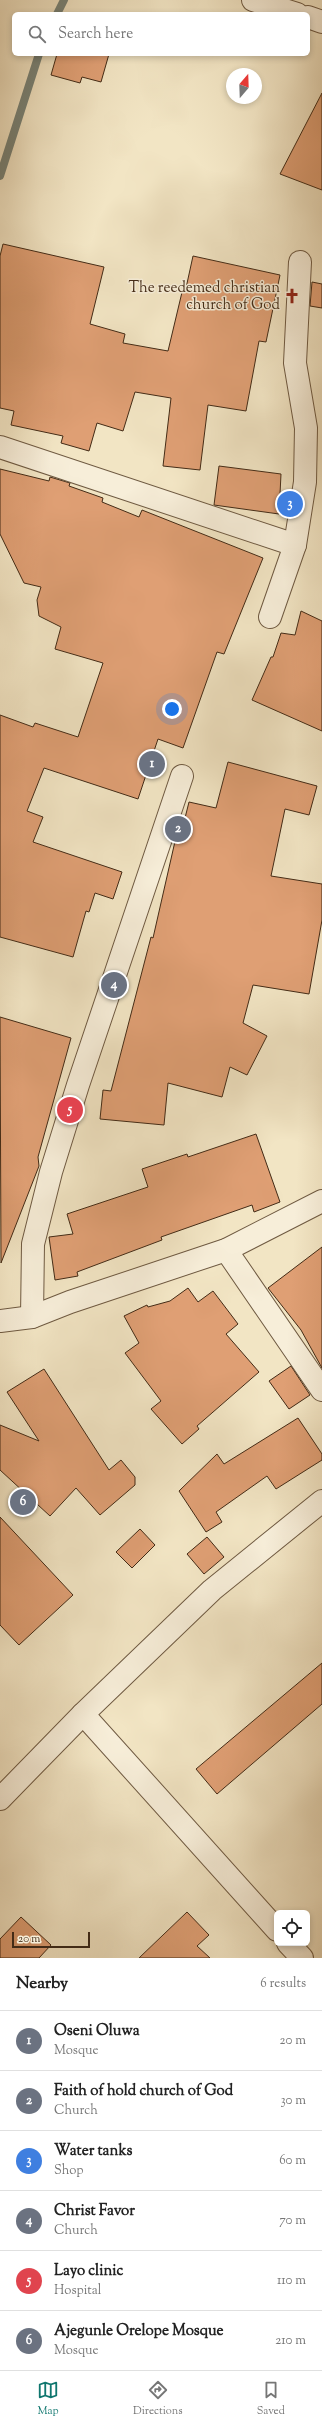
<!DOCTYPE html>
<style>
body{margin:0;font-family:"Sorts Mill Goudy",serif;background:#f2f2f2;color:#222}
.controls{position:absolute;right:12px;bottom:12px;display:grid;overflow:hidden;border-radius:6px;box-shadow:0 2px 6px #0003}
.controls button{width:36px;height:36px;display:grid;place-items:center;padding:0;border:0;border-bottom:1px solid #e0e0e0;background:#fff;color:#222;font:20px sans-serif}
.compass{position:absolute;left:226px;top:68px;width:36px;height:36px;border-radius:50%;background:#fff;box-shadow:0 2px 6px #0003;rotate:19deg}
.scale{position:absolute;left:12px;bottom:10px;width:78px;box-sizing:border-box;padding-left:4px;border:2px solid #432b16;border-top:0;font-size:11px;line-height:14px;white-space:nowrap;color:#432b16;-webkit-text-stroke:3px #f7eed9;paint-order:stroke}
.you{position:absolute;left:172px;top:709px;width:14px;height:14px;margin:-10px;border:3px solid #fff;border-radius:50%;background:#1a73e8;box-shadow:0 0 0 6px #1a73e833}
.badge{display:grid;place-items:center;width:26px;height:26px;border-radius:50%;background:#0f766e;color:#fff;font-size:13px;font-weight:700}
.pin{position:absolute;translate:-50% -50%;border:2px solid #fff;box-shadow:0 1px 4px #0006}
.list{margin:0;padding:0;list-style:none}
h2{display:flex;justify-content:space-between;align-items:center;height:52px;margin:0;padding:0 16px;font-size:17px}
h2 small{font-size:13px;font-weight:400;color:#767676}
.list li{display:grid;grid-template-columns:26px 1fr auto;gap:12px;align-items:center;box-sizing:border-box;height:60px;padding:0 16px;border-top:1px solid #e0e0e0}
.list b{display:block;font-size:15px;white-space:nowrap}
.list p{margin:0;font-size:13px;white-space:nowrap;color:#767676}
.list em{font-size:13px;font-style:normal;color:#767676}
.icon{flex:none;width:22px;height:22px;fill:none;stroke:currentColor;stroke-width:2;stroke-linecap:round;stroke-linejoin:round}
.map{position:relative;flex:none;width:322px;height:1958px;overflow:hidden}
.search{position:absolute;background:#fff;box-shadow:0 2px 6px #0003;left:12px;right:12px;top:12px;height:44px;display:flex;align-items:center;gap:10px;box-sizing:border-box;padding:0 14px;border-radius:6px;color:#767676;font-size:15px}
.sheet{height:412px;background:#fff}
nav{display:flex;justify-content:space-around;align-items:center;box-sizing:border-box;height:56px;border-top:1px solid #e0e0e0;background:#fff;font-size:11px;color:#767676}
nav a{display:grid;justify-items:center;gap:2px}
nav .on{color:#0f766e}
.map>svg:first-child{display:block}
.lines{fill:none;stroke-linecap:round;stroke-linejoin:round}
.stream{stroke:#788378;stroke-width:8}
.building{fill:#df9f74;stroke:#432b16}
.minor-casing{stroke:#6f5a42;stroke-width:24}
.minor{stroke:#f7eed9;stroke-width:22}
.labels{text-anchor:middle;stroke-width:3;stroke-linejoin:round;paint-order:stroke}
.poi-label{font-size:15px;fill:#432b16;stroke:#f7eed9;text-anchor:end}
</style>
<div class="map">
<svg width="322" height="1958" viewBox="0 0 322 1958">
<rect width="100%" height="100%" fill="#f2e5c4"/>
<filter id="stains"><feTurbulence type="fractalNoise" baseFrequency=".005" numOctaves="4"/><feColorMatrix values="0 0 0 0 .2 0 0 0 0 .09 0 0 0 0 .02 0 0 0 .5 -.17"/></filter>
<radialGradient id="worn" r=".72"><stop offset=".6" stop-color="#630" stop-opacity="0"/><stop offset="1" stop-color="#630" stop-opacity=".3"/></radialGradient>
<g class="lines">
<g class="stream">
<path d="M57 14 64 0"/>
<path d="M0 176 39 54"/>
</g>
</g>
<g class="building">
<path d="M57 54H109L101 82 82 77 80 83 51 75Z"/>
<path d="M322 93V190L280 174Z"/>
<path d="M3 244 104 267 90 324 125 334 123 343 168 351 183 288H186L193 256 280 275 266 342 259 341 246 411 208 405 200 470 163 466 171 398 135 392 123 431 97 423 89 451 61 443 63 436 11 425 14 411 0 408V256Z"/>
<path d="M312 282 322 284V308L310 306Z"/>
<path d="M219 466 281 474 279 514 214 505Z"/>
<path d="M0 469 49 481 50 477 70 483 69 486 103 498 102 502 139 517 142 510 263 558 224 654 217 652 183 748 158 739 138 799 44 768 27 811 43 817 33 842 122 872 113 899 95 893 89 912 86 911 73 957 0 937V715L33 727 35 723 78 737 103 663 55 649 61 627 39 616 37 600 41 587 24 583 0 534Z"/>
<path d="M301 611 322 621V731L252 700 271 657H273L281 633 295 635Z"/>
<path d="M228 762 317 786 309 815 285 809 271 876 322 884V920L309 994 253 985 243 1023 267 1036 247 1075 230 1067 222 1097 168 1083 164 1125 100 1119 103 1090 111 1091 151 937 153 938 176 837 180 838 189 802 216 808Z"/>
<path d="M0 1017 71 1038 38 1157 39 1166 1 1263Z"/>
<path d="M256 1134 280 1202 254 1212 252 1205 161 1237 162 1240 77 1272 78 1276 55 1280 49 1237 73 1234 67 1214 148 1187 142 1169 187 1154 188 1157Z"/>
<path d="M322 1247V1368L301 1330 268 1288Z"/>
<path d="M188 1288 198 1302 213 1291 238 1324 226 1334 259 1372 197 1426 199 1429 182 1444 151 1409 161 1401 125 1353 139 1343 124 1316 147 1305 148 1307 170 1301Z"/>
<path d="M291 1366 310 1395 289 1409 269 1381Z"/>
<path d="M44 1369 109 1470 121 1460 135 1477V1485L100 1515 76 1488 50 1516 0 1470V1425L39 1441 7 1392Z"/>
<path d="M298 1418 322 1454V1460L276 1489 267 1476 216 1512 222 1522 206 1532 179 1491 217 1454 224 1464Z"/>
<path d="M0 1517 73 1595 19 1645 0 1625Z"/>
<path d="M140 1529 155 1545 132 1568 116 1552Z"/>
<path d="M207 1537 224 1557 204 1574 187 1554Z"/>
<path d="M322 1663V1704L217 1794 196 1769Z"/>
<path d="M187 1912 209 1935 197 1946 210 1958H139Z"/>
<path d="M21 1917 51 1945 39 1958H0V1939Z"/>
</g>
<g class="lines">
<defs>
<g id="minor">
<path d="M253 0 297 14"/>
<path d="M308 17 322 22"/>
<path d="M0 447 295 545 270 617"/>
<path d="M295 545 305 482 306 428 295 363 300 262"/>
<path d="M226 1250 322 1390"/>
<path d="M32 1317 33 1244 51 1172 78 1085 182 776"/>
<path d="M0 1321 32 1317 70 1302 226 1250 322 1201"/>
<path d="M83 1714 277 1930"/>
<path d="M0 1799 83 1714 212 1590 322 1501"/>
<path d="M288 1943 302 1958"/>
</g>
</defs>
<use href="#minor" class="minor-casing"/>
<use href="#minor" class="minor"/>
</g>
<defs>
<symbol id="church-bare" viewBox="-9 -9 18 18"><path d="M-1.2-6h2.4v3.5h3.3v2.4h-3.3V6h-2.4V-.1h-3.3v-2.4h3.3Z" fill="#8f2418" stroke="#f7eed9" stroke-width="2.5" paint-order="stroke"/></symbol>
</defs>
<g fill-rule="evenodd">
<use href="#church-bare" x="281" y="285" width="22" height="22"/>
</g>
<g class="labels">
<g class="poi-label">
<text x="280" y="292">The reedemed christian<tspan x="280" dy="17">church of God</tspan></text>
</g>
</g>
<rect width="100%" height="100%" filter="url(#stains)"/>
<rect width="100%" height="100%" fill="url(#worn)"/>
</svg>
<div class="controls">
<button><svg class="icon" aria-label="locate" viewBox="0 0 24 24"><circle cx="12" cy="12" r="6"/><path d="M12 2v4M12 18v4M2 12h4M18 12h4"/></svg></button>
</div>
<svg class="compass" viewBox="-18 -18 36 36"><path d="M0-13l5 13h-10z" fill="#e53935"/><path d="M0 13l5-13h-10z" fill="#767676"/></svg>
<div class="scale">20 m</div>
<div class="you"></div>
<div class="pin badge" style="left:152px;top:764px;background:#6b7280">1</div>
<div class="pin badge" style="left:178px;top:829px;background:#6b7280">2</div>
<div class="pin badge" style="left:290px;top:504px;background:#3f7fe0">3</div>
<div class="pin badge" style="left:114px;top:985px;background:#6b7280">4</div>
<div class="pin badge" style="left:70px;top:1110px;background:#e0444e">5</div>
<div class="pin badge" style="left:23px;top:1502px;background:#6b7280">6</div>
<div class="search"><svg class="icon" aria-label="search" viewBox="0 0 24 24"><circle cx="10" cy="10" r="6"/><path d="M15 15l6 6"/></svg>Search here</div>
</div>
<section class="sheet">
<h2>Nearby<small>6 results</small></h2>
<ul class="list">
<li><span class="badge" style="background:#6b7280">1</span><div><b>Oseni Oluwa</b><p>Mosque</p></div><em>20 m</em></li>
<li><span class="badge" style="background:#6b7280">2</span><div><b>Faith of hold church of God</b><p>Church</p></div><em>30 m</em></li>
<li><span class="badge" style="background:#3f7fe0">3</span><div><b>Water tanks</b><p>Shop</p></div><em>60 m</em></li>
<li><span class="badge" style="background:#6b7280">4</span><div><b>Christ Favor</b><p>Church</p></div><em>70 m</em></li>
<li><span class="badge" style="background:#e0444e">5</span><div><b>Layo clinic</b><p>Hospital</p></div><em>110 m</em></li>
<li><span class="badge" style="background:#6b7280">6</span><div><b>Ajegunle Orelope Mosque</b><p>Mosque</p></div><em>210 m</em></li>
</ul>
</section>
<nav>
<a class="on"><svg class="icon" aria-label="map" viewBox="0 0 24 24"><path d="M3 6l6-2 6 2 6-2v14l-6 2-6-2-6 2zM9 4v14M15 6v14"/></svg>Map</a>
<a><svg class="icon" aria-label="directions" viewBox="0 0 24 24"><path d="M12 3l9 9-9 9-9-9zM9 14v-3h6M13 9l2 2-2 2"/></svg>Directions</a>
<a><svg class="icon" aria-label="saved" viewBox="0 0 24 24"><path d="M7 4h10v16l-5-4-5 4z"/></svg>Saved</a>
</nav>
